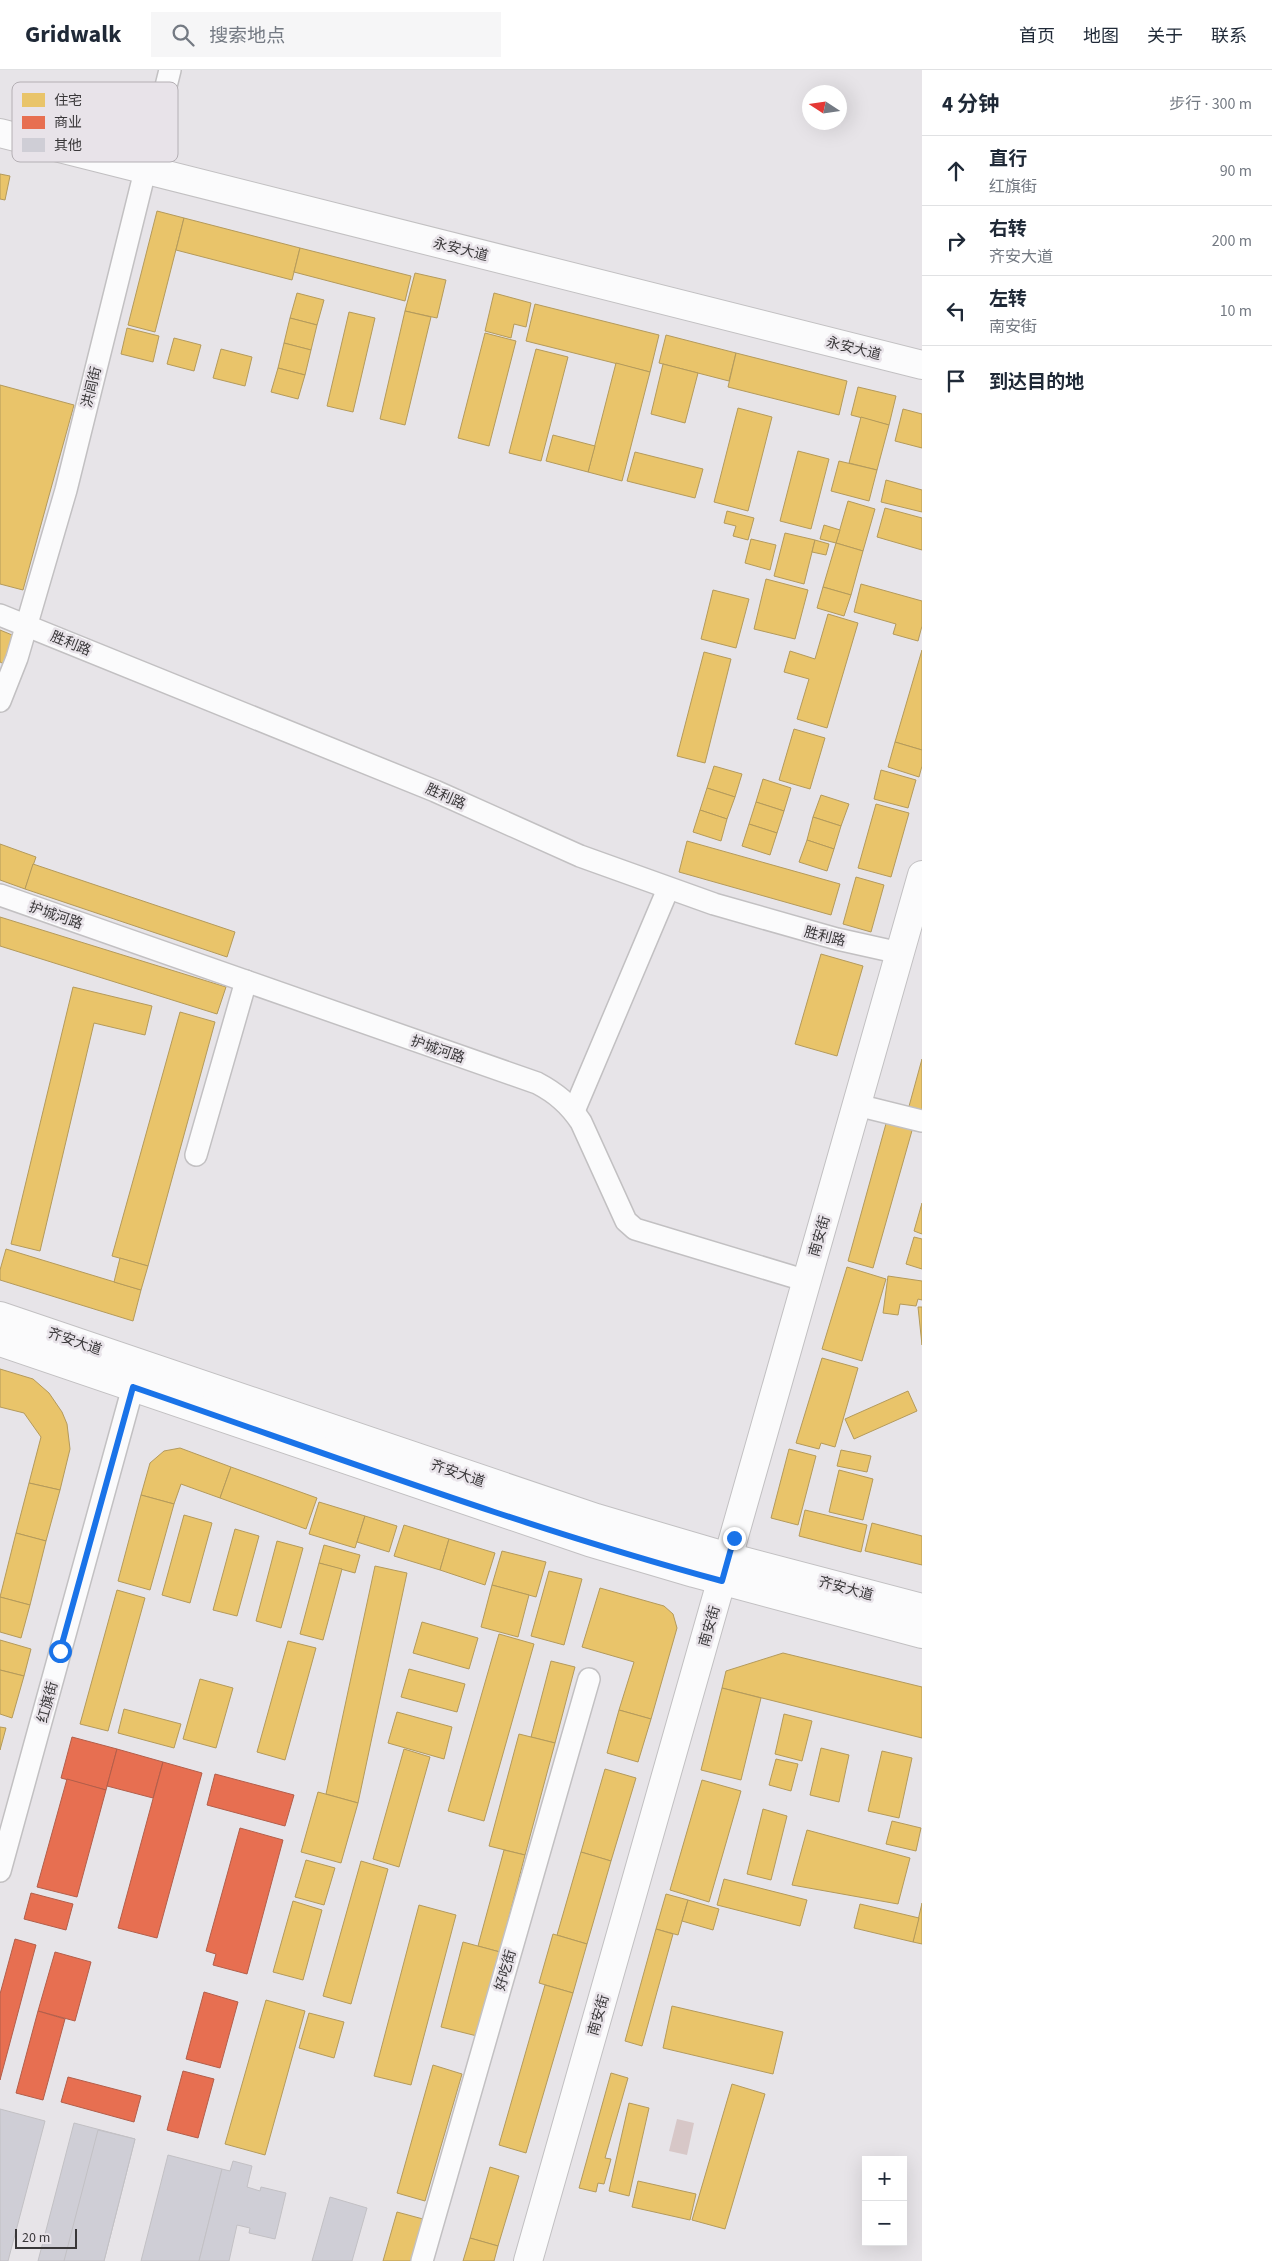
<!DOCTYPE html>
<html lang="zh">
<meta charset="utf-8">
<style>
body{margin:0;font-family:"Source Sans 3","Noto Sans SC",sans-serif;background:#f6f6f7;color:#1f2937}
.controls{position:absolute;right:15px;bottom:15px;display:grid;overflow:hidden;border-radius:0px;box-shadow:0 5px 20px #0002}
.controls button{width:45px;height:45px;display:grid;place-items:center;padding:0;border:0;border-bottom:1px solid #e0e1e3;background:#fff;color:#1f2937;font:25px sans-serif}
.compass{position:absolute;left:802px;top:15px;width:45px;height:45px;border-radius:50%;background:#fff;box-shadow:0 5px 20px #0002;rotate:282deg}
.scale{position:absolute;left:15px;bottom:12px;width:62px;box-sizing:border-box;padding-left:5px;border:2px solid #393739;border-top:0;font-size:14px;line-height:18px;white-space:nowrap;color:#393739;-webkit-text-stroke:4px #e8e3e9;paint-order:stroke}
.stop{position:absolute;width:15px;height:15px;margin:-11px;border:4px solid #1a73e8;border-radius:50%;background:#fff}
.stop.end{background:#1a73e8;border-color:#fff;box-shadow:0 1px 5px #0008}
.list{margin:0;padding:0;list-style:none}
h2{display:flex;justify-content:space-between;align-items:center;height:65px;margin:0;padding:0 20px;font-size:21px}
h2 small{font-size:16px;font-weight:400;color:#747a83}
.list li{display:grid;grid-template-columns:32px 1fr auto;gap:15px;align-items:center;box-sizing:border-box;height:70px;padding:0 20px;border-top:1px solid #e0e1e3}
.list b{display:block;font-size:19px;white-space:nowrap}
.list p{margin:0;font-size:16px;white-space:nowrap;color:#747a83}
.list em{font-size:16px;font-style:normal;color:#747a83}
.icon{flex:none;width:28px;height:28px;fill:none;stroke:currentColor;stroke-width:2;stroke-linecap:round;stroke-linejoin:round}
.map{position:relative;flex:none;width:922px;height:2191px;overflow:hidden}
header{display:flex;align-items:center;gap:30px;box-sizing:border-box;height:70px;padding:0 25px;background:#fff;border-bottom:1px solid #e0e1e3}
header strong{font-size:24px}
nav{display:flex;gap:28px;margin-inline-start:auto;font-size:18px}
.search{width:350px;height:45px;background:#f6f6f7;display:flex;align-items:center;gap:12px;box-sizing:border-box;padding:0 18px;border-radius:0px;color:#747a83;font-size:19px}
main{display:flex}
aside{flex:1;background:#fff}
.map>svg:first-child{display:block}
.green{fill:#d7c7c7}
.homes{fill:#e9c46a;stroke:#b49a5b}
.shops{fill:#e76f51;stroke:#b35e4a}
.building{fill:#cfced6;stroke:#c2c0c4}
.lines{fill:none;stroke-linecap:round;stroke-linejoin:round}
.street-casing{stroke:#c2c0c2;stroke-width:24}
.secondary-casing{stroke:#c2c0c2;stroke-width:30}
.street{stroke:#fbfbfc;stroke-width:21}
.secondary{stroke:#fbfbfc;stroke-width:28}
.route{stroke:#1a73e8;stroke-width:6}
.labels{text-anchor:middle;stroke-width:5;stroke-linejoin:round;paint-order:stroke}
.street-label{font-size:14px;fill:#393739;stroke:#e8e3e9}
.key{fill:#e8e3e9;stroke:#b4afb4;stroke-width:1}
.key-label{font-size:14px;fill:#393739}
</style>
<header>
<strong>Gridwalk</strong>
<div class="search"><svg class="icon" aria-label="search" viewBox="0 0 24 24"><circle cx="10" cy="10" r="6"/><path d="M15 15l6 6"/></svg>搜索地点</div>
<nav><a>首页</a><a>地图</a><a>关于</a><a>联系</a></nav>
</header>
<main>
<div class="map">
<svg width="922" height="2191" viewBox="0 0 922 2191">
<rect width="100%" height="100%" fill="#e7e4e8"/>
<path class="green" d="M677 2049 694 2053 687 2085 669 2081Z"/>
<g class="homes">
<path d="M0 104 10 106 5 130 0 129Z"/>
<path d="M157 141 184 148 155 262 128 255Z"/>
<path d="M184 148 300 178 292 210 176 180Z"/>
<path d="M300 178 411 206 405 231 294 202Z"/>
<path d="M415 203 446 210 437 248 405 241Z"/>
<path d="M297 223 324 230 317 255 290 248Z"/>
<path d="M494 223 531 233 526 257 514 254 511 268 485 261Z"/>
<path d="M535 234 659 265 650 302 526 271Z"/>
<path d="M405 241 431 247 405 355 380 349Z"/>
<path d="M349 242 375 248 353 342 327 336Z"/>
<path d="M290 248 317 255 311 280 284 273Z"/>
<path d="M127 258 159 266 153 292 121 284Z"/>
<path d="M485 263 516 271 489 376 458 368Z"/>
<path d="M666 265 736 283 729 311 659 293Z"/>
<path d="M174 268 201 275 194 301 167 294Z"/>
<path d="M284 273 311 280 305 305 278 298Z"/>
<path d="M221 279 252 287 245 316 213 308Z"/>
<path d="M536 279 568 287 541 391 509 383Z"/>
<path d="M736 283 847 311 839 345 728 317Z"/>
<path d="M616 293 650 302 622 411 588 402Z"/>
<path d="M663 294 698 303 685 353 651 344Z"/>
<path d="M278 298 305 305 298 329 271 322Z"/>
<path d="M0 315 74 335 23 520 0 514Z"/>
<path d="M858 317 896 326 889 355 851 345Z"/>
<path d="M738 338 772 347 748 441 714 432Z"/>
<path d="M903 339 922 344V378L895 371Z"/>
<path d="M861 347 889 355 877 400 849 393Z"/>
<path d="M553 365 595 376 588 402 546 391Z"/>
<path d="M798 381 829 389 811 459 780 451Z"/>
<path d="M635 382 703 399 695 428 627 411Z"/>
<path d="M839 391 877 400 869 431 831 421Z"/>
<path d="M886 410 922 420V442L881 432Z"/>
<path d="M848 431 875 439 863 481 836 473Z"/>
<path d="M885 438 922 448V480L877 467Z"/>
<path d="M727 441 754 448 748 470 733 466 736 456 724 453Z"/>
<path d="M824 455 840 460 836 473 820 469Z"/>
<path d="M785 463 815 470 804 514 774 506Z"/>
<path d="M751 469 776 475 770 500 745 493Z"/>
<path d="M815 470 829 474 826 485 812 482Z"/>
<path d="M836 473 863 481 851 525 823 517Z"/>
<path d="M766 509 808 520 795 569 754 559Z"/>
<path d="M861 514 922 531V556L918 571 893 564 896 554 854 542Z"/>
<path d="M823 517 851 525 844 546 817 538Z"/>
<path d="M713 520 749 529 736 578 701 569Z"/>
<path d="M828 544 858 553 827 658 797 649 809 609 784 602 790 581 815 589Z"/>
<path d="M0 560 17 567 6 595 0 592Z"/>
<path d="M922 580V680L895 672Z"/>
<path d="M704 582 731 589 705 693 677 686Z"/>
<path d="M794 659 825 668 810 719 779 710Z"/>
<path d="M895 672 922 680V696L919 707 888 697Z"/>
<path d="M714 696 742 704 735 727 707 718Z"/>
<path d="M881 700 916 710 908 738 874 729Z"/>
<path d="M763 709 791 718 784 741 756 732Z"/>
<path d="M707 718 735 727 727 749 700 740Z"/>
<path d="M821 725 849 734 841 756 813 747Z"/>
<path d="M756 732 784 741 777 763 749 754Z"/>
<path d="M876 734 909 743 891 807 858 798Z"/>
<path d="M700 740 727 749 721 771 693 762Z"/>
<path d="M813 747 841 756 834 779 807 770Z"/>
<path d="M749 754 777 763 770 785 742 776Z"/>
<path d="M807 770 834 779 827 801 799 792Z"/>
<path d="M687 771 840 814 831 845 679 802Z"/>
<path d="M0 774 36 787 25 819 0 810Z"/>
<path d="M33 794 235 862 227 887 25 819Z"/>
<path d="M856 807 884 815 871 862 843 854Z"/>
<path d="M0 847 226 917 217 944 0 876Z"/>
<path d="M821 884 863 896 837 986 795 974Z"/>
<path d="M73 917 152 936 145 965 94 953 40 1181 11 1174Z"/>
<path d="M180 942 215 952 148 1196 112 1186Z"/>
<path d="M922 989V1044L908 1040Z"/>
<path d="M887 1050 913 1057 873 1198 848 1191Z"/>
<path d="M922 1133V1164L914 1161Z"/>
<path d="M914 1167 922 1169V1199L906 1194Z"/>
<path d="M6 1179 141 1220 133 1251 0 1210V1200Z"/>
<path d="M120 1188 148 1196 141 1220 114 1212Z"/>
<path d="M847 1197 886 1209 862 1291 822 1279Z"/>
<path d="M888 1206 922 1211V1230L918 1229 916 1236 900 1234 898 1245 883 1243Z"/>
<path d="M918 1237H922V1275Z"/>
<path d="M822 1288 858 1298 835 1377 821 1373 819 1379 796 1373Z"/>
<path d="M0 1299 33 1309 49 1323 62 1342 67 1354 70 1379 60 1420 29 1413 41 1367 24 1343 0 1337Z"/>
<path d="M908 1321 917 1341 854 1369 845 1349Z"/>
<path d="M180 1378 231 1397 220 1428 181 1414 174 1434 141 1425 150 1393 164 1381Z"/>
<path d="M789 1379 816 1386 798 1455 771 1448Z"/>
<path d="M841 1380 871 1386 867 1402 837 1396Z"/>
<path d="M231 1397 317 1428 306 1459 220 1428Z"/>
<path d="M839 1400 873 1409 863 1450 829 1442Z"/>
<path d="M29 1413 60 1420 46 1471 16 1463Z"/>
<path d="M141 1425 174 1434 150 1520 118 1511Z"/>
<path d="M319 1432 365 1446 355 1478 309 1464Z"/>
<path d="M805 1440 867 1455 861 1482 799 1466Z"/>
<path d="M184 1445 212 1453 190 1533 162 1525Z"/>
<path d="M365 1446 397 1456 389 1482 357 1472Z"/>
<path d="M872 1453 922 1466V1495L865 1481Z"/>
<path d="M404 1455 449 1469 440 1500 394 1486Z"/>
<path d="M235 1459 259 1466 237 1546 213 1540Z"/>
<path d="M16 1463 46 1471 30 1535 0 1527Z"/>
<path d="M449 1469 495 1483 485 1515 440 1500Z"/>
<path d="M277 1471 303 1478 281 1558 256 1551Z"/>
<path d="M324 1475 360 1485 355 1503 319 1493Z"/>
<path d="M502 1481 546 1492 536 1527 492 1515Z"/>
<path d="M319 1493 342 1499 323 1570 300 1564Z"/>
<path d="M375 1496 407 1503 358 1733 326 1724Z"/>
<path d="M549 1501 582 1509 564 1575 531 1566Z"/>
<path d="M492 1515 529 1525 518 1567 481 1557Z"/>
<path d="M600 1518 664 1536 673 1544 677 1558 651 1649 619 1640 634 1592 582 1577Z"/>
<path d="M117 1520 145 1528 108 1661 80 1654Z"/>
<path d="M0 1527 30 1535 21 1568 0 1562Z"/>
<path d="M422 1552 478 1568 469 1599 413 1583Z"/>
<path d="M499 1564 534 1574 484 1751 448 1741Z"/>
<path d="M0 1570 31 1579 24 1606 0 1600Z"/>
<path d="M288 1571 316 1578 285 1690 257 1682Z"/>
<path d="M783 1583 922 1617V1668L722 1618 726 1601Z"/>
<path d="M551 1591 575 1597 555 1673 531 1667Z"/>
<path d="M409 1599 465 1614 457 1642 401 1627Z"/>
<path d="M0 1600 24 1606 12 1648 0 1644Z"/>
<path d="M200 1609 233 1618 216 1678 183 1669Z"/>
<path d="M722 1618 761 1628 741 1710 701 1700Z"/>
<path d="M124 1639 181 1654 174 1678 118 1663Z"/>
<path d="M619 1640 651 1649 638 1692 607 1683Z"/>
<path d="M397 1642 452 1657 444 1689 388 1673Z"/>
<path d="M784 1644 812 1651 802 1691 775 1684Z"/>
<path d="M0 1657 6 1658 0 1680Z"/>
<path d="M519 1664 555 1673 525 1785 489 1776Z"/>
<path d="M821 1678 849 1685 839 1732 810 1725Z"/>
<path d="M404 1679 430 1687 399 1797 373 1789Z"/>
<path d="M882 1681 912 1688 899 1748 868 1741Z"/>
<path d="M776 1689 798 1694 791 1721 769 1715Z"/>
<path d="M605 1699 636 1708 611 1791 581 1782Z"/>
<path d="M702 1710 741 1721 709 1832 670 1820Z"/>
<path d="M318 1722 358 1733 341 1793 301 1782Z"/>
<path d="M763 1739 787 1746 771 1810 747 1804Z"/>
<path d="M892 1751 921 1758 916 1781 886 1774Z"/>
<path d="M807 1760 910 1788 898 1834 792 1815Z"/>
<path d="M504 1780 525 1785 500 1882 478 1876Z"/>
<path d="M581 1782 611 1791 587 1874 557 1865Z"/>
<path d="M306 1790 335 1798 324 1835 295 1827Z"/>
<path d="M361 1791 388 1799 351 1934 323 1926Z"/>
<path d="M724 1809 807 1830 800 1856 717 1835Z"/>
<path d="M666 1824 688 1830 678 1865 656 1859Z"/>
<path d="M688 1830 719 1839 713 1860 682 1851Z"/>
<path d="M293 1831 322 1840 303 1910 273 1902Z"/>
<path d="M922 1833V1874L913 1872Z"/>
<path d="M860 1834 919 1848 913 1872 854 1858Z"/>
<path d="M419 1835 456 1845 411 2015 374 2006Z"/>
<path d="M656 1859 673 1864 642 1976 625 1971Z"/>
<path d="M553 1864 587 1874 573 1923 539 1913Z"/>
<path d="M463 1872 500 1882 477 1966 441 1957Z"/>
<path d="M545 1915 573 1923 526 2083 499 2075Z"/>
<path d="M266 1930 305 1941 265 2085 225 2074Z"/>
<path d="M672 1936 783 1962 773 2004 663 1978Z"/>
<path d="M309 1943 344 1952 334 1988 299 1978Z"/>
<path d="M433 1995 462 2004 425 2131 397 2123Z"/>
<path d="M611 2003 628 2008 605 2088 611 2089 604 2114 598 2113 596 2122 579 2118Z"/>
<path d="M732 2014 765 2024 725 2159 692 2150Z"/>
<path d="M629 2033 649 2038 629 2126 609 2121Z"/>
<path d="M490 2097 519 2106 498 2176 470 2168Z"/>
<path d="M638 2111 696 2124 690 2150 632 2137Z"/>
<path d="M397 2142 423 2149 411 2191H383Z"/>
<path d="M470 2168 498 2176 494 2191H463Z"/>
</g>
<g class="shops">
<path d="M72 1667 117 1679 106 1720 61 1708Z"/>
<path d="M117 1679 163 1692 153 1728 107 1716Z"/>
<path d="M163 1692 202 1703 157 1868 118 1858Z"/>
<path d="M215 1704 294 1725 285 1756 207 1735Z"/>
<path d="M67 1709 106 1720 77 1827 37 1817Z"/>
<path d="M240 1758 283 1770 247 1904 213 1895 216 1884 206 1881Z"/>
<path d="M31 1823 73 1834 66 1860 24 1849Z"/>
<path d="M15 1869 36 1875 0 2010V1924Z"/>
<path d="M55 1882 91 1892 75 1951 38 1941Z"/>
<path d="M204 1922 238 1932 220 1998 186 1989Z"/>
<path d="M38 1941 65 1949 43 2030 16 2023Z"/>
<path d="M183 2001 214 2009 198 2068 167 2060Z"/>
<path d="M68 2007 141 2026 134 2052 61 2032Z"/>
</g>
<g class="building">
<path d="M0 2039 45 2051 8 2191H0Z"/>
<path d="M74 2053 135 2069 104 2191H38Z"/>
<path d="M98 2060 135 2069 104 2191H64Z"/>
<path d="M168 2085 222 2099 199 2191H141Z"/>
<path d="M233 2091 252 2096 247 2117 260 2121 261 2117 286 2123 275 2169 249 2163 250 2158 237 2155 229 2191H199L222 2099 230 2101Z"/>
<path d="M330 2127 367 2138 352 2191H312Z"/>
</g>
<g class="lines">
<defs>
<g id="street">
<path d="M0 545 435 721 580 786 714 834 837 869 900 883"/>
<path d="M0 631 17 588 66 420 170 0"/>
<path d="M0 825 537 1013C556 1023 569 1034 581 1052L626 1151 635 1159 807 1211"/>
<path d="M857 1035 922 1051"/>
<path d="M574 1041 668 819"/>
<path d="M196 1085 246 911"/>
<path d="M0 1801 133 1317"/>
<path d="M422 2191 589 1609"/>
</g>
<g id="secondary">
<path d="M0 63 922 295"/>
<path d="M0 1246 596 1448 728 1487 922 1538"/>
<path d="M0 1272 589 1472 694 1503 922 1564"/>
<path d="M528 2191 922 805"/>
</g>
</defs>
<use href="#street" class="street-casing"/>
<use href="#secondary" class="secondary-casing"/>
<use href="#street" class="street"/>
<use href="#secondary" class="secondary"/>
</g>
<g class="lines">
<path class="route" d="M60 1581 133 1317C328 1384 522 1457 722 1511L734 1468"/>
</g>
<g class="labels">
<g class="street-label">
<text transform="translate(461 179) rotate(14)" y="5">永安大道</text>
<text transform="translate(854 278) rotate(14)" y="5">永安大道</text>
<text transform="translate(91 317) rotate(-76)" y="5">洪闾街</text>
<text transform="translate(71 573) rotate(22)" y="5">胜利路</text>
<text transform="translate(446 726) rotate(24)" y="5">胜利路</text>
<text transform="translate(56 845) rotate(19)" y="5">护城河路</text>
<text transform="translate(825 866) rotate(14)" y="5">胜利路</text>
<text transform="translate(438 979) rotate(19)" y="5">护城河路</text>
<text transform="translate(819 1166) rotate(-74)" y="5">南安街</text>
<text transform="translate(75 1271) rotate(19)" y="5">齐安大道</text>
<text transform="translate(458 1403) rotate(19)" y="5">齐安大道</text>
<text transform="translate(846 1518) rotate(15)" y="5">齐安大道</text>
<text transform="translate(709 1556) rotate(-74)" y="5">南安街</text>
<text transform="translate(47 1632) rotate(-75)" y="5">红旗街</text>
<text transform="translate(505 1900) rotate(-74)" y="5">好吃街</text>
<text transform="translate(598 1945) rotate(-74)" y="5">南安街</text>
</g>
</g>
<rect x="12" y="12" width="166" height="80" rx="8" class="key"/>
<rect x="22" y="23" width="23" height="14" fill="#e9c46a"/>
<rect x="22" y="46" width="23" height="13" fill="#e76f51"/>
<rect x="22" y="68" width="23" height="14" fill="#cfced6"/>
<g class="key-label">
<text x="54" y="35">住宅</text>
<text x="54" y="57">商业</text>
<text x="54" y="80">其他</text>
</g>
</svg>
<div class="controls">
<button>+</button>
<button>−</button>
</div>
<svg class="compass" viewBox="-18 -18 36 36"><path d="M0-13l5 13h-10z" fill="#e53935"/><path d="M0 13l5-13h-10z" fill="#747a83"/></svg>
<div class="scale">20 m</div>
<div class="stop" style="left:60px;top:1581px"></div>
<div class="stop end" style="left:734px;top:1468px"></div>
</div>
<aside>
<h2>4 分钟<small>步行 · 300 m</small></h2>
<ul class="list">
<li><svg class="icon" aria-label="ahead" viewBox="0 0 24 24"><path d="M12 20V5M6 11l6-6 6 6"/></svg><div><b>直行</b><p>红旗街</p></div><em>90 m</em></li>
<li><svg class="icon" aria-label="right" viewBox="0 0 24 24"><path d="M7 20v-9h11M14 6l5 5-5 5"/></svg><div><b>右转</b><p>齐安大道</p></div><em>200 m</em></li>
<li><svg class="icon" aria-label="left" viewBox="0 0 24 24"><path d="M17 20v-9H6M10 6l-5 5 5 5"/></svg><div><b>左转</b><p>南安街</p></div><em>10 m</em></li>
<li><svg class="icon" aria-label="arrive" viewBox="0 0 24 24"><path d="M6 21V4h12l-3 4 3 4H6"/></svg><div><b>到达目的地</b></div></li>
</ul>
</aside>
</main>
